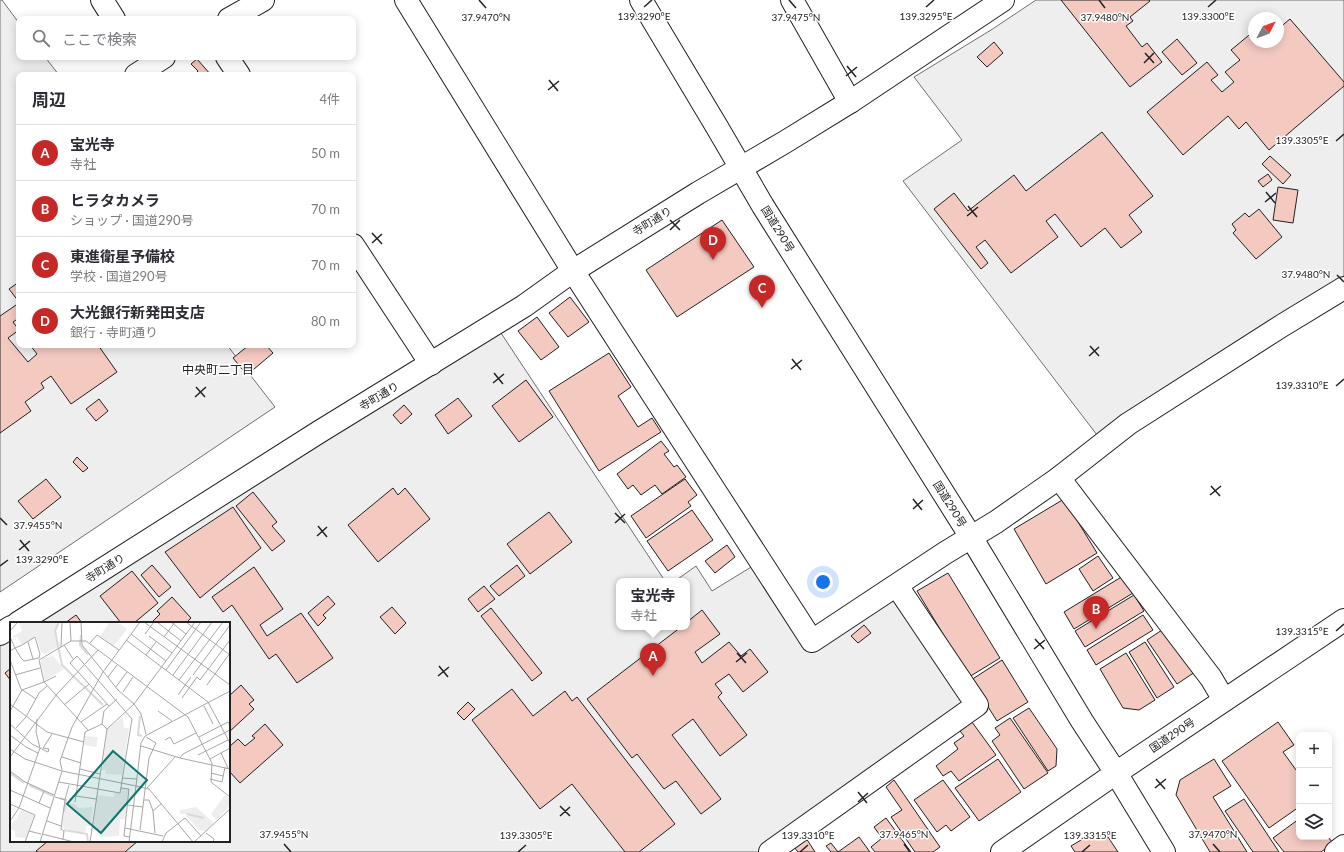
<!DOCTYPE html>
<html lang="ja">
<meta charset="utf-8">
<style>
body{margin:0;font-family:Lato,"Noto Sans JP",sans-serif;background:#f2f2f3;color:#2b2b33}
.controls{position:absolute;right:12px;bottom:12px;display:grid;overflow:hidden;border-radius:8px;box-shadow:0 2px 10px #0003}
.controls button{width:36px;height:36px;display:grid;place-items:center;padding:0;border:0;border-bottom:1px solid #e1e1e2;background:#fff;color:#2b2b33;font:20px sans-serif}
.compass{position:absolute;left:1248px;top:12px;width:36px;height:36px;border-radius:50%;background:#fff;box-shadow:0 2px 10px #0003;rotate:49deg}
.you{position:absolute;left:823px;top:582px;width:14px;height:14px;margin:-10px;border:3px solid #fff;border-radius:50%;background:#1a73e8;box-shadow:0 0 0 6px #1a73e833}
.badge{display:grid;place-items:center;width:26px;height:26px;border-radius:50%;background:#c62828;color:#fff;font-size:13px;font-weight:700}
.pin{position:absolute;translate:-50% -33px;filter:drop-shadow(0 1px 2px #0008)}
.pin::after{content:'';position:absolute;top:21px;width:14px;height:12px;background:inherit;clip-path:polygon(0 0,100% 0,50% 100%)}
.popup{position:absolute;left:616px;top:578px;width:74px;height:52px;box-sizing:border-box;display:grid;place-content:center;border-radius:8px;background:#fff;filter:drop-shadow(0 1px 3px #0005);font-size:13px;white-space:nowrap;color:#7c7c81}
.popup b{font-size:15px;color:#2b2b33}
.popup::after{content:'';position:absolute;left:50%;top:100%;margin-left:-8px;border:8px solid transparent;border-top-color:#fff}
.list{margin:0;padding:0;list-style:none}
h2{display:flex;justify-content:space-between;align-items:center;height:52px;margin:0;padding:0 16px;font-size:17px}
h2 small{font-size:13px;font-weight:400;color:#7c7c81}
.list li{display:grid;grid-template-columns:26px 1fr auto;gap:12px;align-items:center;box-sizing:border-box;height:56px;padding:0 16px;border-top:1px solid #e1e1e2}
.list b{display:block;font-size:15px;white-space:nowrap}
.list p{margin:0;font-size:13px;white-space:nowrap;color:#7c7c81}
.list em{font-size:13px;font-style:normal;color:#7c7c81}
.icon{flex:none;width:22px;height:22px;fill:none;stroke:currentColor;stroke-width:2;stroke-linecap:round;stroke-linejoin:round}
.map{position:relative;flex:none;width:1344px;height:852px;overflow:hidden}
.search{position:absolute;background:#fff;box-shadow:0 2px 10px #0003;left:16px;top:16px;width:340px;height:44px;display:flex;align-items:center;gap:10px;box-sizing:border-box;padding:0 14px;border-radius:8px;color:#7c7c81;font-size:15px}
.panel{position:absolute;background:#fff;box-shadow:0 2px 10px #0003;left:16px;top:72px;width:340px;height:276px;border-radius:8px}
.map>svg:first-child{display:block}
.green{fill:#eee;stroke:#6f6f6f;fill-rule:evenodd}
.building{fill:#f3c9c0;stroke:#222}
.lines{fill:none;stroke-linecap:round;stroke-linejoin:round}
.street-casing{stroke:#222;stroke-width:24}
.secondary-casing{stroke:#222;stroke-width:24}
.primary-casing{stroke:#222;stroke-width:24}
.highway-casing{stroke:#222;stroke-width:24}
.street{stroke:#fff;stroke-width:22}
.secondary{stroke:#fff;stroke-width:22}
.primary{stroke:#fff;stroke-width:22}
.highway{stroke:#fff;stroke-width:22}
.ticks{fill:none;stroke:#222;stroke-width:1.5}
.labels{text-anchor:middle;stroke-width:3;stroke-linejoin:round;paint-order:stroke}
.street-label{font-size:11px;fill:#222;stroke:#fff}
.neighbourhood-label{font-size:12px;fill:#222;stroke:#fff}
.inset-river{fill:none;stroke:#d9d9d9;stroke-width:2}
.inset-road{fill:none;stroke:#a7a7a7;stroke-width:1}
.view{fill:#0f766e;fill-opacity:0.15;stroke:#0f766e;stroke-width:2}
.inset-edge{fill:none;stroke:#222;stroke-width:2}
.ticks-label{font-size:10px;text-anchor:middle;fill:#222;stroke:#fff;stroke-width:3;stroke-linejoin:round;paint-order:stroke}
</style>
<div class="map">
<svg width="1344" height="852" viewBox="0 0 1344 852">
<rect width="100%" height="100%" fill="#fff"/>
<g class="green">
<path d="M0 0H2L19 23V57H45L59 75H19V345H227L275 407 0 592Z"/>
<path d="M1036 0H1344V276L1097 435 903 181 962 140 914 77 991 30ZM1254 18H1278V42H1254Z"/>
<path d="M495 324 665 581H619V627H687V581H675L696 566 712 591 761 561 812 640 897 586 977 705 770 852H0V634L11 627V841H229V623H18Z"/>
</g>
<g class="building">
<path d="M1061 0H1149L1150 1 1130 17 1133 21 1126 26 1142 47 1147 43 1162 62 1130 87Z"/>
<path d="M1290 19 1344 82V86L1269 150 1246 122 1239 129 1228 116 1183 155 1147 112 1207 62 1218 75 1211 80 1222 92 1234 82 1225 72 1240 60 1231 50 1254 31V42H1278V29Z"/>
<path d="M1177 39 1197 63 1182 75 1162 52Z"/>
<path d="M994 42 1003 53 987 67 977 57Z"/>
<path d="M197 59 211 75H194L198 71 191 64Z"/>
<path d="M1102 132 1153 196 1129 215 1142 232 1121 248 1105 228 1081 247 1055 214 1046 221 1058 237 1011 273 985 240 976 247 988 263 981 269 934 209 954 193 968 211 1014 175 1026 191Z"/>
<path d="M1270 156 1291 175 1283 184 1262 164Z"/>
<path d="M1268 174 1272 180 1263 187 1258 181Z"/>
<path d="M1278 187 1298 190 1293 223 1273 220Z"/>
<path d="M1259 209 1282 237 1256 259 1233 233 1236 230 1232 224 1245 213 1249 217Z"/>
<path d="M722 220 754 267 677 317 646 270Z"/>
<path d="M19 282V302L9 289Z"/>
<path d="M570 297 589 322 568 337 549 313Z"/>
<path d="M19 303V318L13 322 19 330 8 338 28 362 37 354 30 345H98L117 372 71 404 51 376 41 383 44 388 25 402 31 411 0 433V316Z"/>
<path d="M537 317 559 347 541 360 518 331Z"/>
<path d="M249 345H266L273 353 247 375 233 358Z"/>
<path d="M609 353 631 387 618 396 638 427 652 418 661 432 599 471 549 391Z"/>
<path d="M526 380 553 417 519 442 492 406Z"/>
<path d="M458 398 472 416 448 434 435 415Z"/>
<path d="M99 399 108 411 96 421 86 409Z"/>
<path d="M404 405 412 414 401 424 393 415Z"/>
<path d="M661 441 669 451 664 454 674 467 677 465 686 477 662 494 655 485 641 495 633 485 628 489 617 474Z"/>
<path d="M77 457 88 468 83 472 73 462Z"/>
<path d="M46 479 61 497 33 519 18 501Z"/>
<path d="M685 479 697 495 688 502 691 506 646 538 631 516Z"/>
<path d="M393 488 398 495 405 488 430 519 378 562 348 525Z"/>
<path d="M253 492 277 522 272 526 285 541 272 551 236 506Z"/>
<path d="M1064 499 1097 553 1046 584 1014 529Z"/>
<path d="M233 507 261 548 200 598 165 552Z"/>
<path d="M692 510 713 540 668 571 647 541Z"/>
<path d="M549 512 572 542 530 574 507 544Z"/>
<path d="M727 545 735 557 715 573 705 561Z"/>
<path d="M1098 556 1113 578 1093 591 1079 569Z"/>
<path d="M152 565 171 587 159 597 141 575Z"/>
<path d="M517 565 525 576 499 596 490 586Z"/>
<path d="M254 567 283 609 260 625 267 636 301 613 333 658 297 683 276 654 269 659 232 605 223 612 212 597Z"/>
<path d="M132 571 158 603 134 623H121L100 596Z"/>
<path d="M948 573 1000 658 969 677 917 591Z"/>
<path d="M1123 576 1133 593 1074 629 1064 612Z"/>
<path d="M484 586 495 599 478 612 468 599Z"/>
<path d="M1134 595 1144 611 1085 647 1075 631Z"/>
<path d="M328 596 335 604 323 615 326 618 318 626 308 613Z"/>
<path d="M172 597 191 618 186 623H151L160 614 157 611Z"/>
<path d="M392 607 406 623 395 634 380 617Z"/>
<path d="M491 608 542 673 532 681 481 616Z"/>
<path d="M702 610 720 634 695 652 702 663 729 642 741 656 750 649 768 672 743 692 729 674 715 684 722 693 718 697 747 735 720 756 693 719 672 735 721 799 701 814 676 781 664 789 637 754 632 758 587 699 681 627H687V622Z"/>
<path d="M76 615 82 623H65Z"/>
<path d="M1143 615 1153 630 1096 665 1087 650Z"/>
<path d="M864 625 871 633 858 643 851 636Z"/>
<path d="M1165 628 1195 672 1177 684 1147 640Z"/>
<path d="M1145 642 1174 687 1157 698 1129 652Z"/>
<path d="M1126 653 1155 700 1139 710 1123 708 1100 669Z"/>
<path d="M1002 660 1028 702 997 721 971 680Z"/>
<path d="M11 668V681L5 673Z"/>
<path d="M241 685 254 700 249 704 254 709 229 732V696Z"/>
<path d="M512 689 533 716 565 691 572 701 577 697 675 824 639 852H625L572 784 540 809 472 720Z"/>
<path d="M468 702 475 709 464 720 457 713Z"/>
<path d="M1029 708 1057 749 1056 766 1048 771 1013 718Z"/>
<path d="M1010 718 1048 773 1024 789 992 741 1000 735 995 728Z"/>
<path d="M972 722 996 755 959 781 951 771 943 776 936 766 958 749 954 743 964 736 960 731Z"/>
<path d="M1278 722 1294 745 1283 752 1299 774V807L1269 828 1222 761Z"/>
<path d="M265 724 283 745 240 783 229 771V747L238 739 245 746 255 738 252 736Z"/>
<path d="M998 759 1021 792 979 821 955 788Z"/>
<path d="M1214 759 1231 786 1213 797 1247 852H1210L1176 795 1180 780Z"/>
<path d="M894 780 940 847 933 852H915L891 817 902 810 886 787Z"/>
<path d="M943 780 970 817 951 831 946 825 937 832 914 800Z"/>
<path d="M1244 799 1279 852H1253L1225 811Z"/>
<path d="M886 818 911 852H875L871 847 882 838 874 827Z"/>
<path d="M1299 819V837H1328L1333 843 1321 852H1284L1273 838Z"/>
<path d="M1091 834 1108 837 1118 852H1075L1071 846Z"/>
<path d="M859 837 870 852H831L826 846 831 843 838 852Z"/>
<path d="M806 838 815 852H798L794 847Z"/>
<path d="M48 841H138L125 852H37L36 851Z"/>
</g>
<g class="lines">
<defs>
<g id="street">
<path d="M102 0 114 19"/>
<path d="M406 0 573 271 812 641 945 553 996 522 1059 478 1128 424 1283 325 1344 288"/>
<path d="M792 0 850 102"/>
<path d="M229 19 263 0"/>
<path d="M227 57 239 75"/>
<path d="M136 75 164 57"/>
<path d="M353 245 431 364"/>
<path d="M1059 478 1211 678 1224 700"/>
<path d="M18 623 319 432 524 306 573 271 698 193 785 142 850 102 1003 0"/>
<path d="M0 634 11 627"/>
<path d="M770 852 977 705 897 586"/>
<path d="M1336 852 1344 846"/>
</g>
<path id="secondary" d="M1002 852 1116 773"/>
<path id="primary" d="M1116 773 1164 852"/>
<path id="highway" d="M641 0 717 127 763 206 971 537 1082 721 1116 773 1344 620"/>
</defs>
<use href="#street" class="street-casing"/>
<use href="#secondary" class="secondary-casing"/>
<use href="#primary" class="primary-casing"/>
<use href="#highway" class="highway-casing"/>
<use href="#street" class="street"/>
<use href="#secondary" class="secondary"/>
<use href="#primary" class="primary"/>
<use href="#highway" class="highway"/>
</g>
<path class="ticks" d="M479 0 486 8M789 0 796 8M1099 0 1105 8M644 7 652 0M926 7 934 0M1208 7 1216 0M1145 53 1154 63M1144 63 1154 53M847 66 856 77M846 76 857 67M549 80 558 91M548 90 559 81M1336 141 1344 134M1266 192 1275 203M1265 202 1276 193M968 206 977 217M967 216 978 207M670 220 680 230M670 230 680 220M372 233 382 244M372 243 382 234M1337 275 1344 282M1090 346 1099 356M1089 356 1099 347M792 359 801 370M791 369 802 360M494 373 503 384M493 383 504 374M1336 386 1344 379M196 387 205 397M195 397 206 387M1211 486 1220 496M1210 495 1221 486M913 499 922 510M913 509 923 500M615 513 625 523M0 518 7 525M615 523 625 514M318 526 327 537M317 536 327 527M20 540 29 551M19 550 30 541M0 566 8 560M1336 631 1344 624M1035 639 1044 649M1034 649 1045 640M737 653 746 663M736 662 747 653M439 666 448 677M438 676 449 667M1156 779 1165 789M1155 788 1166 779M858 792 867 803M858 802 868 793M560 806 570 816M560 816 570 807M284 844 291 852M904 844 910 852M1213 844 1220 852M518 852 526 845M800 852 808 845M1082 852 1090 845"/>
<g class="labels">
<g class="street-label">
<text transform="translate(652 221) rotate(-32)" y="4">寺町通り</text>
<text transform="translate(778 229) rotate(58)" y="4">国道290号</text>
<text transform="translate(379 396) rotate(-31)" y="4">寺町通り</text>
<text transform="translate(950 504) rotate(58)" y="4">国道290号</text>
<text transform="translate(105 568) rotate(-32)" y="4">寺町通り</text>
<text transform="translate(1172 735) rotate(-34)" y="4">国道290号</text>
</g>
<g class="neighbourhood-label">
<text x="218" y="374">中央町二丁目</text>
</g>
</g>
<g transform="translate(10 622)">
<rect width="220" height="220" fill="#fff"/>
<path d="M9 0H49L44 9 46 20H50L49 25 35 32 31 30 26 14 12 23 7 15H2L12 9ZM100 0 110 2 117 7 104 24 90 14ZM43 34 54 47 35 59 30 40 33 36ZM113 95 114 106H119L112 153 95 152 96 148H92L97 107ZM75 114 88 115 86 125 74 123ZM111 166 119 167 115 197H110L109 214 90 215 87 209 82 208 87 173 103 175 105 171H110ZM215 173 220 177V183L207 198 201 192ZM56 181 65 182 68 186 83 185 80 204H76L75 212 52 206ZM186 185 204 201 195 209 189 208 175 192H170V188ZM10 188 24 193 16 216 5 215V209L0 207 4 198 6 199Z" fill="#eee"/>
<path class="inset-river" d="M49 0 45 9 52 43 93 83M71 13 70 23 78 33M130 94 128 113 132 114M0 151 14 161M19 163 43 174M50 176 56 178 54 190M177 192 194 196M54 208 77 212 78 220"/>
<path class="inset-road" d="M60 0 61 19M71 0 72 23 108 68 124 82 131 92 136 112M134 0 220 63M147 0 171 19M161 0 176 12M176 0 220 33M0 9 8 0M121 12 156 39M135 12 144 0M139 14 162 31M154 15 165 0M0 16 1 17 5 26 11 36 14 39 29 36 30 32 25 15 12 23 5 26 0 29M116 18 198 80 220 121M18 20 23 37M80 21 87 13 109 28M54 23 63 37M51 25 61 19H76L178 95 202 141 201 160 220 175M136 33 146 20M0 38 11 67 26 77M156 48 191 0M5 53 30 46M163 53 202 0M183 53 220 3M46 54 34 60 78 108M98 55 107 43M169 58 213 0M197 63 220 31M106 65 117 50M113 70 123 55M168 73 181 55M172 76 187 55 190 58 220 18M0 82 37 110 74 120M54 83 79 62M194 84 203 102M0 89 12 68 34 60 29 38 51 25 52 0M148 89 162 99M71 100 97 82M0 102 22 122 38 130 39 127 33 126M6 106 16 95 29 71 37 64M97 107 92 102 94 89 107 77M0 113 16 125 28 131M189 115 218 100 220 103M155 118 160 115 164 122 186 111M131 124 170 136 220 147M33 126 42 112M0 127 15 137 52 149M211 131 218 146M188 133 218 118M0 135 47 72 88 28M52 135 71 141M170 136 173 132 220 108M200 137 220 126M70 147 90 152M52 148 50 139 62 105 93 50 130 0M0 149 15 160 44 173M201 151 213 154M112 156 127 157M200 157 212 160 215 145M49 160 110 171 122 97 67 34 60 41 99 84M126 164 139 167 183 220M111 166 119 167 114 214 120 215M137 166 165 135M0 168 40 186M66 174 86 177M45 175 55 178 51 207 54 209 53 217M55 178 59 163M134 178H139L143 189M65 180 75 110 92 102M29 181 34 169M0 182 25 193 15 220M117 183 133 185M0 199 9 186 30 126 26 110 27 97M37 199 51 204M115 206 153 214M130 208 139 136 146 121 136 115M19 209 31 212M145 211 143 189 151 182M196 211 204 217 203 220M32 212 64 220M30 220 52 149 126 164 131 121 135 114 220 69M80 220 97 107 124 82 185 0M119 220 126 164M152 220 156 211 175 196 191 214M184 220 220 187"/>
<path class="view" d="M103 129 137 158 91 211 57 182Z"/>
<rect width="220" height="220" class="inset-edge"/>
</g>
<g class="ticks-label">
<text x="644" y="20">139.3290°E</text>
<text x="926" y="20">139.3295°E</text>
<text x="1208" y="20">139.3300°E</text>
<text x="486" y="21">37.9470°N</text>
<text x="796" y="21">37.9475°N</text>
<text x="1105" y="21">37.9480°N</text>
<text x="1302" y="144">139.3305°E</text>
<text x="1306" y="278">37.9480°N</text>
<text x="1302" y="389">139.3310°E</text>
<text x="38" y="529">37.9455°N</text>
<text x="42" y="563">139.3290°E</text>
<text x="1302" y="635">139.3315°E</text>
<text x="284" y="838">37.9455°N</text>
<text x="904" y="838">37.9465°N</text>
<text x="1213" y="838">37.9470°N</text>
<text x="526" y="839">139.3305°E</text>
<text x="808" y="839">139.3310°E</text>
<text x="1090" y="839">139.3315°E</text>
</g>
</svg>
<div class="controls">
<button>+</button>
<button>−</button>
<button><svg class="icon" aria-label="layers" viewBox="0 0 24 24"><path d="M12 4l9 5-9 5-9-5zM3 14l9 5 9-5"/></svg></button>
</div>
<svg class="compass" viewBox="-18 -18 36 36"><path d="M0-13l5 13h-10z" fill="#e53935"/><path d="M0 13l5-13h-10z" fill="#7c7c81"/></svg>
<div class="you"></div>
<div class="pin badge" style="left:653px;top:676px">A</div>
<div class="popup"><b>宝光寺</b>寺社</div>
<div class="pin badge" style="left:1096px;top:629px">B</div>
<div class="pin badge" style="left:762px;top:308px">C</div>
<div class="pin badge" style="left:713px;top:260px">D</div>
<div class="search"><svg class="icon" aria-label="search" viewBox="0 0 24 24"><circle cx="10" cy="10" r="6"/><path d="M15 15l6 6"/></svg>ここで検索</div>
<section class="panel">
<h2>周辺<small>4件</small></h2>
<ul class="list">
<li><span class="badge">A</span><div><b>宝光寺</b><p>寺社</p></div><em>50 m</em></li>
<li><span class="badge">B</span><div><b>ヒラタカメラ</b><p>ショップ · 国道290号</p></div><em>70 m</em></li>
<li><span class="badge">C</span><div><b>東進衛星予備校</b><p>学校 · 国道290号</p></div><em>70 m</em></li>
<li><span class="badge">D</span><div><b>大光銀行新発田支店</b><p>銀行 · 寺町通り</p></div><em>80 m</em></li>
</ul>
</section>
</div>
